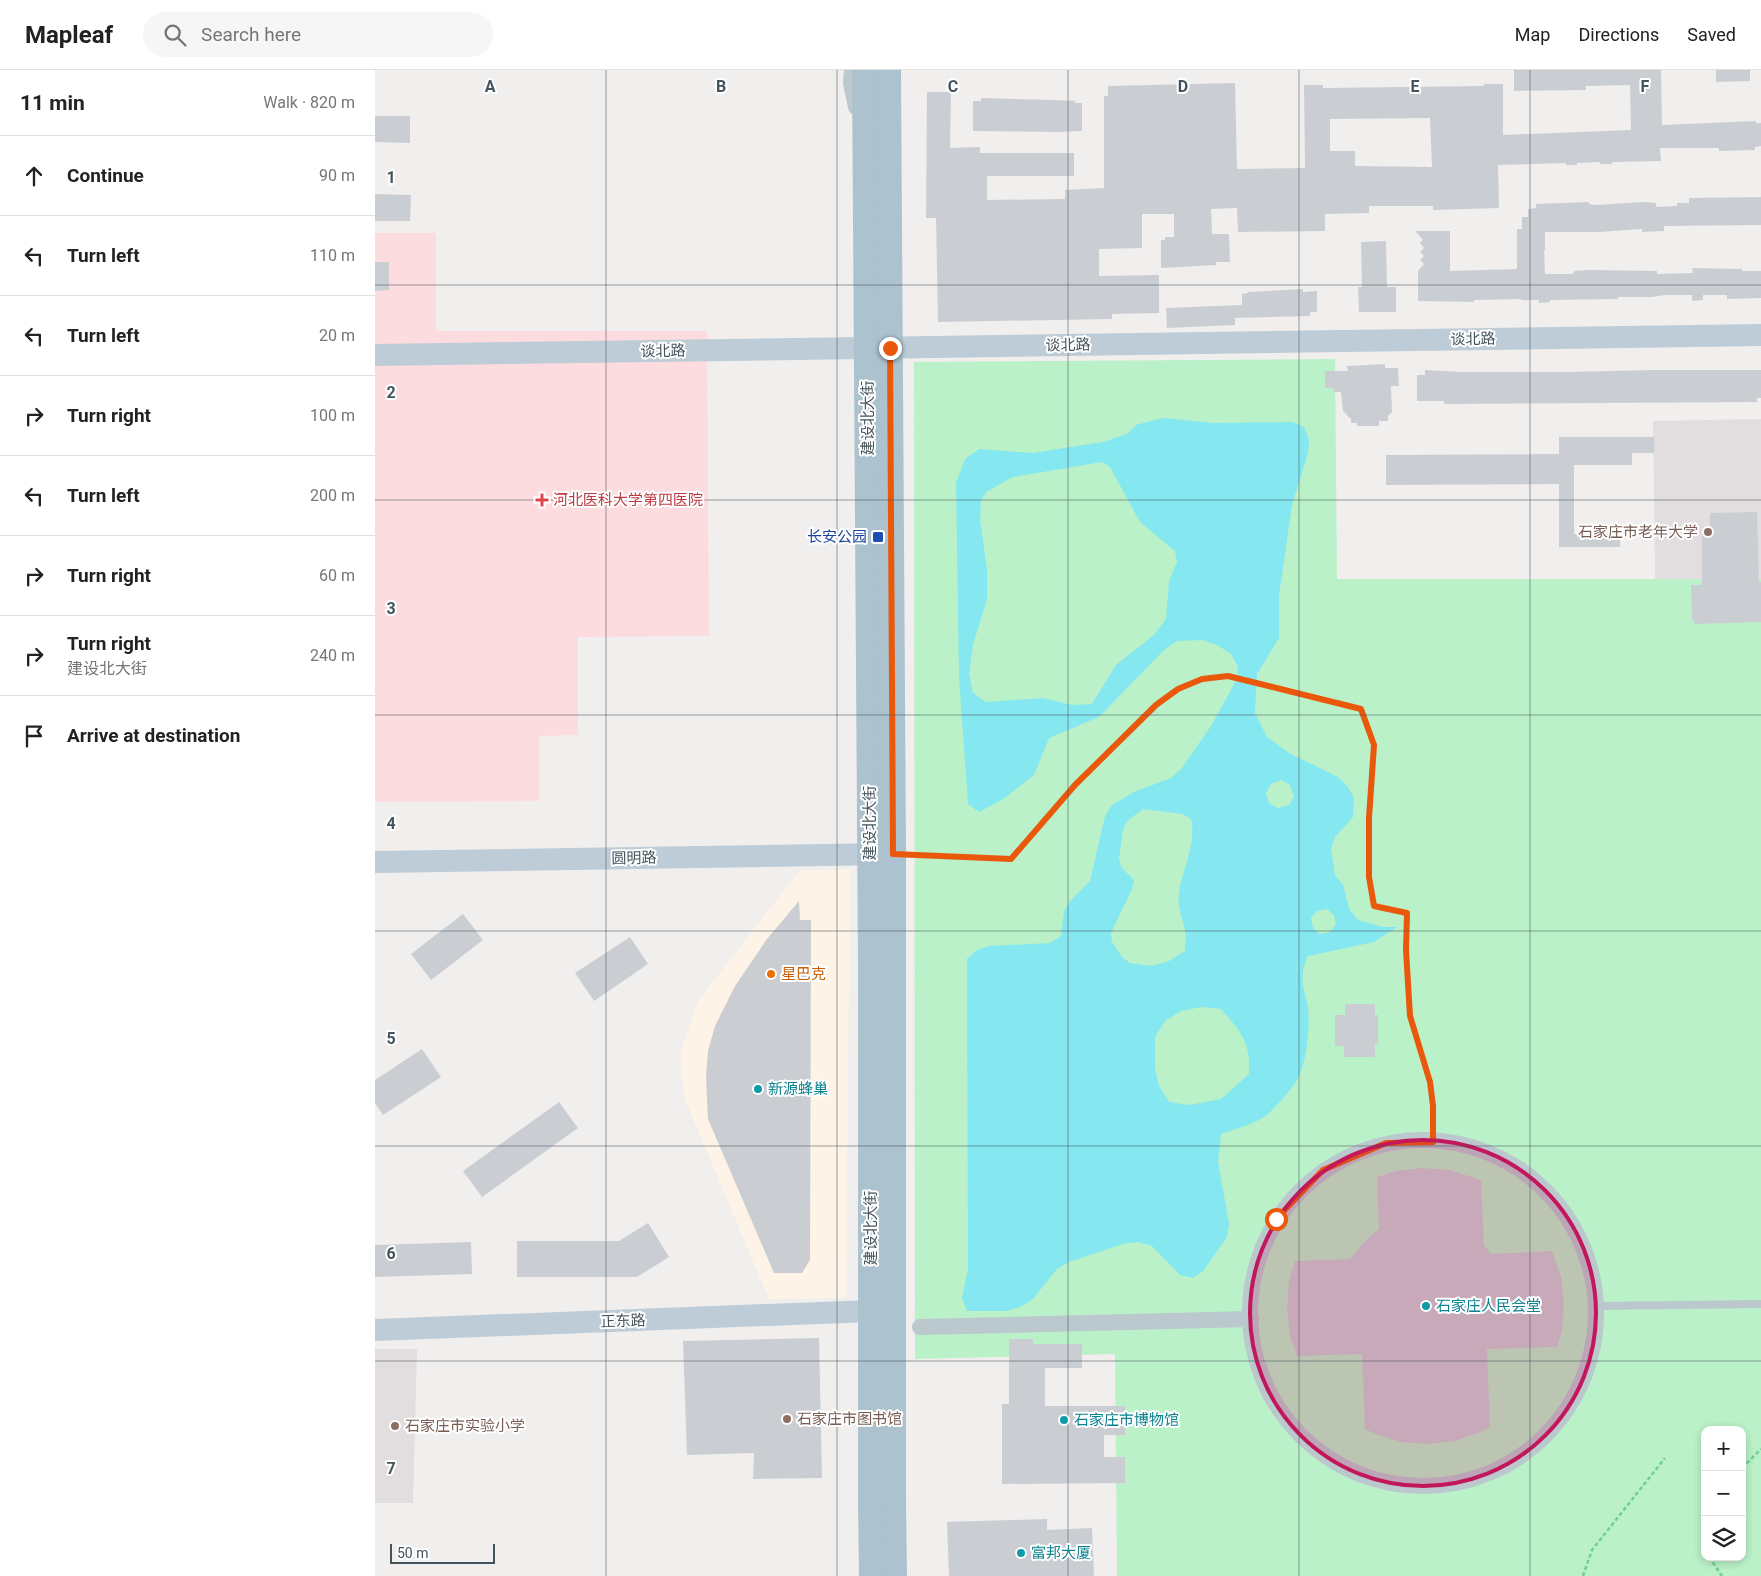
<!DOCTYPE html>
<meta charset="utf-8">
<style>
body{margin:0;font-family:Roboto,"Noto Sans SC",sans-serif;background:#f6f6f6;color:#222}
.controls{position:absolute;right:15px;bottom:15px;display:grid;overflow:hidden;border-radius:10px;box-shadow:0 2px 8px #0003}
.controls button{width:45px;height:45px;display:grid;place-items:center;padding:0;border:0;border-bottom:1px solid #e0e0e0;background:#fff;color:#222;font:25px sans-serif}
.scale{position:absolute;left:15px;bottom:12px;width:105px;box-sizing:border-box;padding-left:5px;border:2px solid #45545c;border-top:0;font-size:14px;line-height:18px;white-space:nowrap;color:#45545c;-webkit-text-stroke:4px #fff;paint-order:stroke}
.stop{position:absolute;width:15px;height:15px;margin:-11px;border:4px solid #ea580c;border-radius:50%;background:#fff}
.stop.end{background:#ea580c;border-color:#fff;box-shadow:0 1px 5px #0008}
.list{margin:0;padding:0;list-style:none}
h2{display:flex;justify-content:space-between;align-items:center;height:65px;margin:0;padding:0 20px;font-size:21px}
h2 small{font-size:16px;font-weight:400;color:#767676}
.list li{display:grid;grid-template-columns:32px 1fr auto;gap:15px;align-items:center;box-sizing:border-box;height:80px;padding:0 20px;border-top:1px solid #e0e0e0}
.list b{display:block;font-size:19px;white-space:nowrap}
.list p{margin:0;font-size:16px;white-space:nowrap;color:#767676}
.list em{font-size:16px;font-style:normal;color:#767676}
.icon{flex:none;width:28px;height:28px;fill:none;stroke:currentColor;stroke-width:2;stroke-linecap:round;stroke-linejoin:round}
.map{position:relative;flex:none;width:1386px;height:1506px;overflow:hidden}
header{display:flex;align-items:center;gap:30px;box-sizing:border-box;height:70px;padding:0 25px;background:#fff;border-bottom:1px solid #e0e0e0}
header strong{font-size:24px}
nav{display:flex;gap:28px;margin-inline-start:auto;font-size:18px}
.search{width:350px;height:45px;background:#f6f6f6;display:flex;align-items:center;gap:12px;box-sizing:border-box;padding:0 18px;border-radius:28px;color:#767676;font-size:19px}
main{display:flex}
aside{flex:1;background:#fff}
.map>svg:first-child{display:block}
.commercial{fill:#fdf3e6}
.education{fill:#e2dee0}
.medical{fill:#fcdcde}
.green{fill:#baf1c8;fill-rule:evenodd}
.water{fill:#85e7f0;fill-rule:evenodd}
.building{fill:#caced3;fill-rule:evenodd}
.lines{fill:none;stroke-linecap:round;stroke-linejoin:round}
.path{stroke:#70d094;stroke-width:2.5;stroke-dasharray:4 2.5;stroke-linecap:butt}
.lane{stroke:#bbc8ce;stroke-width:8}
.street{stroke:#bbc8ce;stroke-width:16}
.secondary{stroke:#bdccd6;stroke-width:22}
.primary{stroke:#acc2ce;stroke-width:26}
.route{stroke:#ea580c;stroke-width:6}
.marked{fill:#c2185b;fill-opacity:0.2;stroke:#c2185b;stroke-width:4;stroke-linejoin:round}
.grid{fill:none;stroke:#45545c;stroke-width:1;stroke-opacity:0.55}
.health-dot{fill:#e0444e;stroke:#fff;stroke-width:2}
.education-dot{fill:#8d6e63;stroke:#fff;stroke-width:2}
.transit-dot{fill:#1a4fb4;stroke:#fff;stroke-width:2}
.food-dot{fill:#e8710a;stroke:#fff;stroke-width:2}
.culture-dot{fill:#0f9aa8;stroke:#fff;stroke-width:2}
.labels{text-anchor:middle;stroke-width:4;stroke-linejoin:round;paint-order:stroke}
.street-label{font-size:15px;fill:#45545c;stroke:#fff}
.health-label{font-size:15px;fill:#be3a42;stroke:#fff;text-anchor:start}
.education-label{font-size:15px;fill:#785e54;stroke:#fff;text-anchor:start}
.transit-label{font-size:15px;fill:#164399;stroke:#fff;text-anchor:end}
.food-label{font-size:15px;fill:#c56008;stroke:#fff;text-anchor:start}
.culture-label{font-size:15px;fill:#0d838f;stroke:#fff;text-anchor:start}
.grid-label{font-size:16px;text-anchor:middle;font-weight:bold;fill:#45545c;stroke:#fff;stroke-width:4;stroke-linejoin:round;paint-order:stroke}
</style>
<header>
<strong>Mapleaf</strong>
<div class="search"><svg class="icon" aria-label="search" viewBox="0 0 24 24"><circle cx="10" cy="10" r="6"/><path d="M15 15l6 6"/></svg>Search here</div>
<nav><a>Map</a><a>Directions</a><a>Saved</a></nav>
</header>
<main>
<aside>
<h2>11 min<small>Walk · 820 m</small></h2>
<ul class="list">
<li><svg class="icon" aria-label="ahead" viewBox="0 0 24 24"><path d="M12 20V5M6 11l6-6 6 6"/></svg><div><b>Continue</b></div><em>90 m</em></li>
<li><svg class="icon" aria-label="left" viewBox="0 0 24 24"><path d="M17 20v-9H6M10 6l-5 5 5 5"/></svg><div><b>Turn left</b></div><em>110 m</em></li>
<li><svg class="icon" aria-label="left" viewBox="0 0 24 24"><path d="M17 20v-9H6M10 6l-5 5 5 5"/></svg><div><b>Turn left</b></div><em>20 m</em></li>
<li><svg class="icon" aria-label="right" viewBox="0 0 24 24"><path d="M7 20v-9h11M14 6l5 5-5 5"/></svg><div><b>Turn right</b></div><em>100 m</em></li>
<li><svg class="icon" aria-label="left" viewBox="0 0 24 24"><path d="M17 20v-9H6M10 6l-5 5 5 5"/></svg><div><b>Turn left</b></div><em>200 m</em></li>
<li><svg class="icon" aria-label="right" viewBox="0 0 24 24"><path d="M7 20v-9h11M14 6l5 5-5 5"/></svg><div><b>Turn right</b></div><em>60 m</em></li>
<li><svg class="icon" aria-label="right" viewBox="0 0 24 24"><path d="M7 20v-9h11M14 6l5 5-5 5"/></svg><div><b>Turn right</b><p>建设北大街</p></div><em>240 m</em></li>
<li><svg class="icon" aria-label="arrive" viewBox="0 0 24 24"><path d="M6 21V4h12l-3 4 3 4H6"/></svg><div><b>Arrive at destination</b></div></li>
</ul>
</aside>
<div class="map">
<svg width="1386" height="1506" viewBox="0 0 1386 1506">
<rect width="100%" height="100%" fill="#f1eeee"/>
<path class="commercial" d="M475 799 471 1228 394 1229 309 1027 305 983 323 931 424 801Z"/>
<g class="education">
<path d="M1386 349V573L1281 574 1278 351Z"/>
<path d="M0 1279H42L38 1433H0Z"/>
</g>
<path class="medical" d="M0 163H61V261H332L334 566 203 567V665L164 666V731L0 732Z"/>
<path class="green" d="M960 289 962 509H1386V1506H742L740 1284 540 1289 539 292ZM1330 1360H1367V1487H1330Z"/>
<path class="water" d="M787 348 839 353 917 352 929 357 934 370 933 383 917 435 904 526V568L882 604 880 643 892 667 914 683 963 707 973 717 979 728 978 747 960 767 956 779 960 805 968 815 974 839 983 850 1008 857H1022L999 872 933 886C923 907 929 917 933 938 935 955 932 990 924 1006 920 1016 898 1041 889 1047 877 1055 860 1059 846 1064L843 1091 854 1154 852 1167 828 1201 818 1208 805 1205 777 1176 763 1172 748 1174 694 1192 682 1199 657 1230 645 1237 632 1241H592L587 1228 593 1199 592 889 602 880 614 876 675 873 686 866 689 841 696 830 715 811 730 746 737 735 759 722 796 708 806 699 836 656 862 609 863 597 856 584 842 575 828 570 802 571 789 580 724 647 674 668 659 705 627 730 604 742 593 734 584 607 581 413 590 389 604 379 657 383 728 372 752 364 761 355ZM727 392 735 397 765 452 800 481 802 492 794 511 791 549 779 565 741 595 717 634 697 635 668 628 611 632 598 623 594 604 598 575 612 529V499L605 450 606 431 611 422 638 407ZM906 710 915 715 919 726 914 735 903 738 894 733 891 723 896 714ZM768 739 808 744 816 749C822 775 807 798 804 824 802 838 808 848 810 861 811 867 810 875 810 881L794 891 776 896 755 893 747 887 737 872 736 863 757 819 759 810 746 797 744 788 748 760 752 751ZM952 839 959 845 961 854 955 862 945 864 938 858 936 848 942 841ZM826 937 846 939C866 962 876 972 874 1004L846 1029 814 1035 794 1032 784 1016 780 998V967L790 951 806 941Z"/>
<g class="building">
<path d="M1139 0H1286L1287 55 1381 51V53H1386V76L1380 77V80L1344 81V78H1285L1286 91 1237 92V94H1225V92L1202 93V95H1191V93L1123 95 1124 138 1058 140V136H994V143L950 144V161L863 162 862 138 836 139 837 164H854L855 192H841V195L786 198V170H790V167H799V144H767V178L724 179V206L784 205V243L737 244V249L563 252 561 148H551L552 22H576L575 78 605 77V83H699V106H612V130L690 129V120L729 118V26H733V16L860 13 862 99 930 98 929 15H948V18L1109 16V14H1128V65L1256 60 1255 15 1211 16V20L1139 21ZM1055 48 1057 97 980 96V81H955V49Z"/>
<path d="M1341 0H1375V11L1341 12Z"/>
<path d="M606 28 677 30 700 31V33H707V61L682 62 598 61V31H606Z"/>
<path d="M0 46H35V73L0 72Z"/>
<path d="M0 124 36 125 35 151H0Z"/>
<path d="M1386 127V155L1289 156V161L1267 162V159L1224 162H1170V180H1169L1170 204H1195L1199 203V201L1215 200 1282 201V204L1318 203 1317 198 1367 199V201H1386V228L1352 229V225H1328V230L1317 231V225H1290L1277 227H1243V229L1175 230V232L1164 233V230H1146V229L1099 230V232L1043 231V201L1049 194 1045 190 1049 186 1045 182 1049 178 1045 173 1048 170 1040 161H1075V201L1142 199V159H1147V147H1153V139L1161 138V134L1214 132V134L1220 135 1269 132 1281 133V137L1302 136V133H1314V128Z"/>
<path d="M1011 171 1012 217H1021V242H984L983 217H987L986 172Z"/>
<path d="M0 192H14V220L0 221Z"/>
<path d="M928 219V222L942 221V242H935V246L860 248V255L792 258 791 238 867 235V224L873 223V222Z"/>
<path d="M1010 294V298H1023L1024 316H1016L1017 342 1013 346V351H1004V356H982V353H976V349L968 341 966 322H959V318H950V301H973L972 296Z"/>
<path d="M1050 300 1087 302H1193L1279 300H1386V328H1382V332L1069 334V331H1042V305H1050Z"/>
<path d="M1184 367H1279V383H1257V395H1199V464H1245V477H1184V414L1011 415V385L1184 384Z"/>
<path d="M1382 442 1384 512H1386V552L1320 554 1317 549 1316 515H1327V467L1330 460 1335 458V443Z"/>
<path d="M424 831 425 850H436L435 1190 427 1203H399L333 1049 331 1006 333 981 340 956 360 916 392 869Z"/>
<path d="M88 844 108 870 56 910 36 884Z"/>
<path d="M255 867 273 894 219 931 200 903Z"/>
<path d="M970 934H1000V945H1003V974H1000V987H969V976H960V945H970Z"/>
<path d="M47 979 66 1007 8 1045 0 1033V1010Z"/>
<path d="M184 1032 203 1058 107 1127 88 1101Z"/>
<path d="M1048 1098 1075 1100 1106 1110 1109 1175 1116 1184 1177 1181 1186 1206 1189 1233 1187 1260 1182 1277 1112 1279 1115 1357 1106 1362 1080 1371 1053 1374 1026 1372 1000 1364 990 1359 987 1284 922 1286 915 1266 912 1239 914 1212 920 1191 975 1189 988 1173 1004 1159 1002 1107 1021 1101Z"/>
<path d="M273 1153 294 1187 262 1207H142V1171H244Z"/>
<path d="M96 1172 97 1204 0 1207V1175Z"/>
<path d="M444 1268 447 1408 378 1409 379 1383 312 1385 308 1271Z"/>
<path d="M634 1269H658V1274H707V1298H670V1336H750V1365H729V1387H750V1413L627 1414V1334H634Z"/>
<path d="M672 1449V1460L717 1458 719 1506H574L572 1452Z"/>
</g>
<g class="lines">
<g class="path">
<path d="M538 785 636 789 700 715 781 635 803 619 827 609 853 606 986 639 999 675 994 748V807L999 836 1032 843 1031 880 1035 947 1055 1012 1058 1036V1072"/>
<path d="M1367 1398 1386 1379"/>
<path d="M1330 1453V1482"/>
<path d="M1334 1487 1347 1506"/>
<path d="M1208 1506 1217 1480 1290 1388"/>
</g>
<path class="lane" d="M1221 1236 1386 1234"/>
<g class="street">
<path d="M477 0 476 13 481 37"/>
<circle cx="1048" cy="1243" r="173"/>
<path d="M545 1257 876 1249"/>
</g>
<g class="secondary">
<path d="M0 285 1386 265"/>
<path d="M0 792 512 784"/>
<path d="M0 1260 496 1241"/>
</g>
<g class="primary">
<path d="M490 0 496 897V1430L497 1506"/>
<path d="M513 0 518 784V1430L519 1506"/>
</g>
</g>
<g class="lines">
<path class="route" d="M515 278 518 784 636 789 700 715 781 635 803 619 827 609 853 606 986 639 999 675 994 748V807L999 836 1032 843 1031 880 1035 946 1055 1012 1058 1036V1072L1011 1073 948 1100 901 1149"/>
</g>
<path class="marked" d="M875 1243a173 173 0 1 1 346 0a173 173 0 1 1-346 0Z"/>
<path class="grid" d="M231 0V1506M462 0V1506M693 0V1506M924 0V1506M1155 0V1506M0 215H1386M0 430H1386M0 645H1386M0 861H1386M0 1076H1386M0 1291H1386"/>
<path class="health-dot" d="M164.5 422.5h5v5h5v5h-5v5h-5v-5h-5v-5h5z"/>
<g class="education-dot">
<circle cx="1333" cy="462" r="5"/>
<circle cx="412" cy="1349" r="5"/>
<circle cx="20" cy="1356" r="5"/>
</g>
<rect class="transit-dot" x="497" y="461" width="12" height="12" rx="2.5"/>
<circle class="food-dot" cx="396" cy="904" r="5"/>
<g class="culture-dot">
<circle cx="383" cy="1019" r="5"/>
<circle cx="1051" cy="1236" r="5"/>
<circle cx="689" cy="1350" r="5"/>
<circle cx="646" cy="1483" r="5"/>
</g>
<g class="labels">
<g class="street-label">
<text transform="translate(1098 269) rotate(-1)" y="5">谈北路</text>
<text transform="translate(693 275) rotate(-1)" y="5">谈北路</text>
<text transform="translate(288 281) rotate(-1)" y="5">谈北路</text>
<text transform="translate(493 348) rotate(-90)" y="5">建设北大街</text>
<text transform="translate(495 753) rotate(-90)" y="5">建设北大街</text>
<text transform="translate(259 788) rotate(-1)" y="5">圆明路</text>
<text transform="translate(496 1158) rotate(-90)" y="5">建设北大街</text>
<text transform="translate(248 1251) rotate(-2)" y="5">正东路</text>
</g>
<g class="health-label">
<text x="178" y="435">河北医科大学第四医院</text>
</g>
<g class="education-label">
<text x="1323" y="467" text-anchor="end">石家庄市老年大学</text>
<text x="422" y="1354">石家庄市图书馆</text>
<text x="30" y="1361">石家庄市实验小学</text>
</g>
<g class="transit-label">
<text x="492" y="472">长安公园</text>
</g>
<g class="food-label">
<text x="406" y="909">星巴克</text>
</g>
<g class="culture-label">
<text x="393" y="1024">新源蜂巢</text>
<text x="1061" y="1241">石家庄人民会堂</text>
<text x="699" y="1355">石家庄市博物馆</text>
<text x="656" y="1488">富邦大厦</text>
</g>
</g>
<g class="grid-label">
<text x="115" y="22">A</text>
<text x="346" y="22">B</text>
<text x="578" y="22">C</text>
<text x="808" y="22">D</text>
<text x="1040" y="22">E</text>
<text x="1270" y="22">F</text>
<text x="16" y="113">1</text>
<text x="16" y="328">2</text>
<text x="16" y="544">3</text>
<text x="16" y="759">4</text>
<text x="16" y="974">5</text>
<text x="16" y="1189">6</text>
<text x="16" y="1404">7</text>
</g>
</svg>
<div class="controls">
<button>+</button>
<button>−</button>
<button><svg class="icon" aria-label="layers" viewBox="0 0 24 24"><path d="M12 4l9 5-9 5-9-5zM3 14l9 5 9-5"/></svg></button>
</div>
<div class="scale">50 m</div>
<div class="stop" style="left:901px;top:1149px"></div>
<div class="stop end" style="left:515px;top:278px"></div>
</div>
</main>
